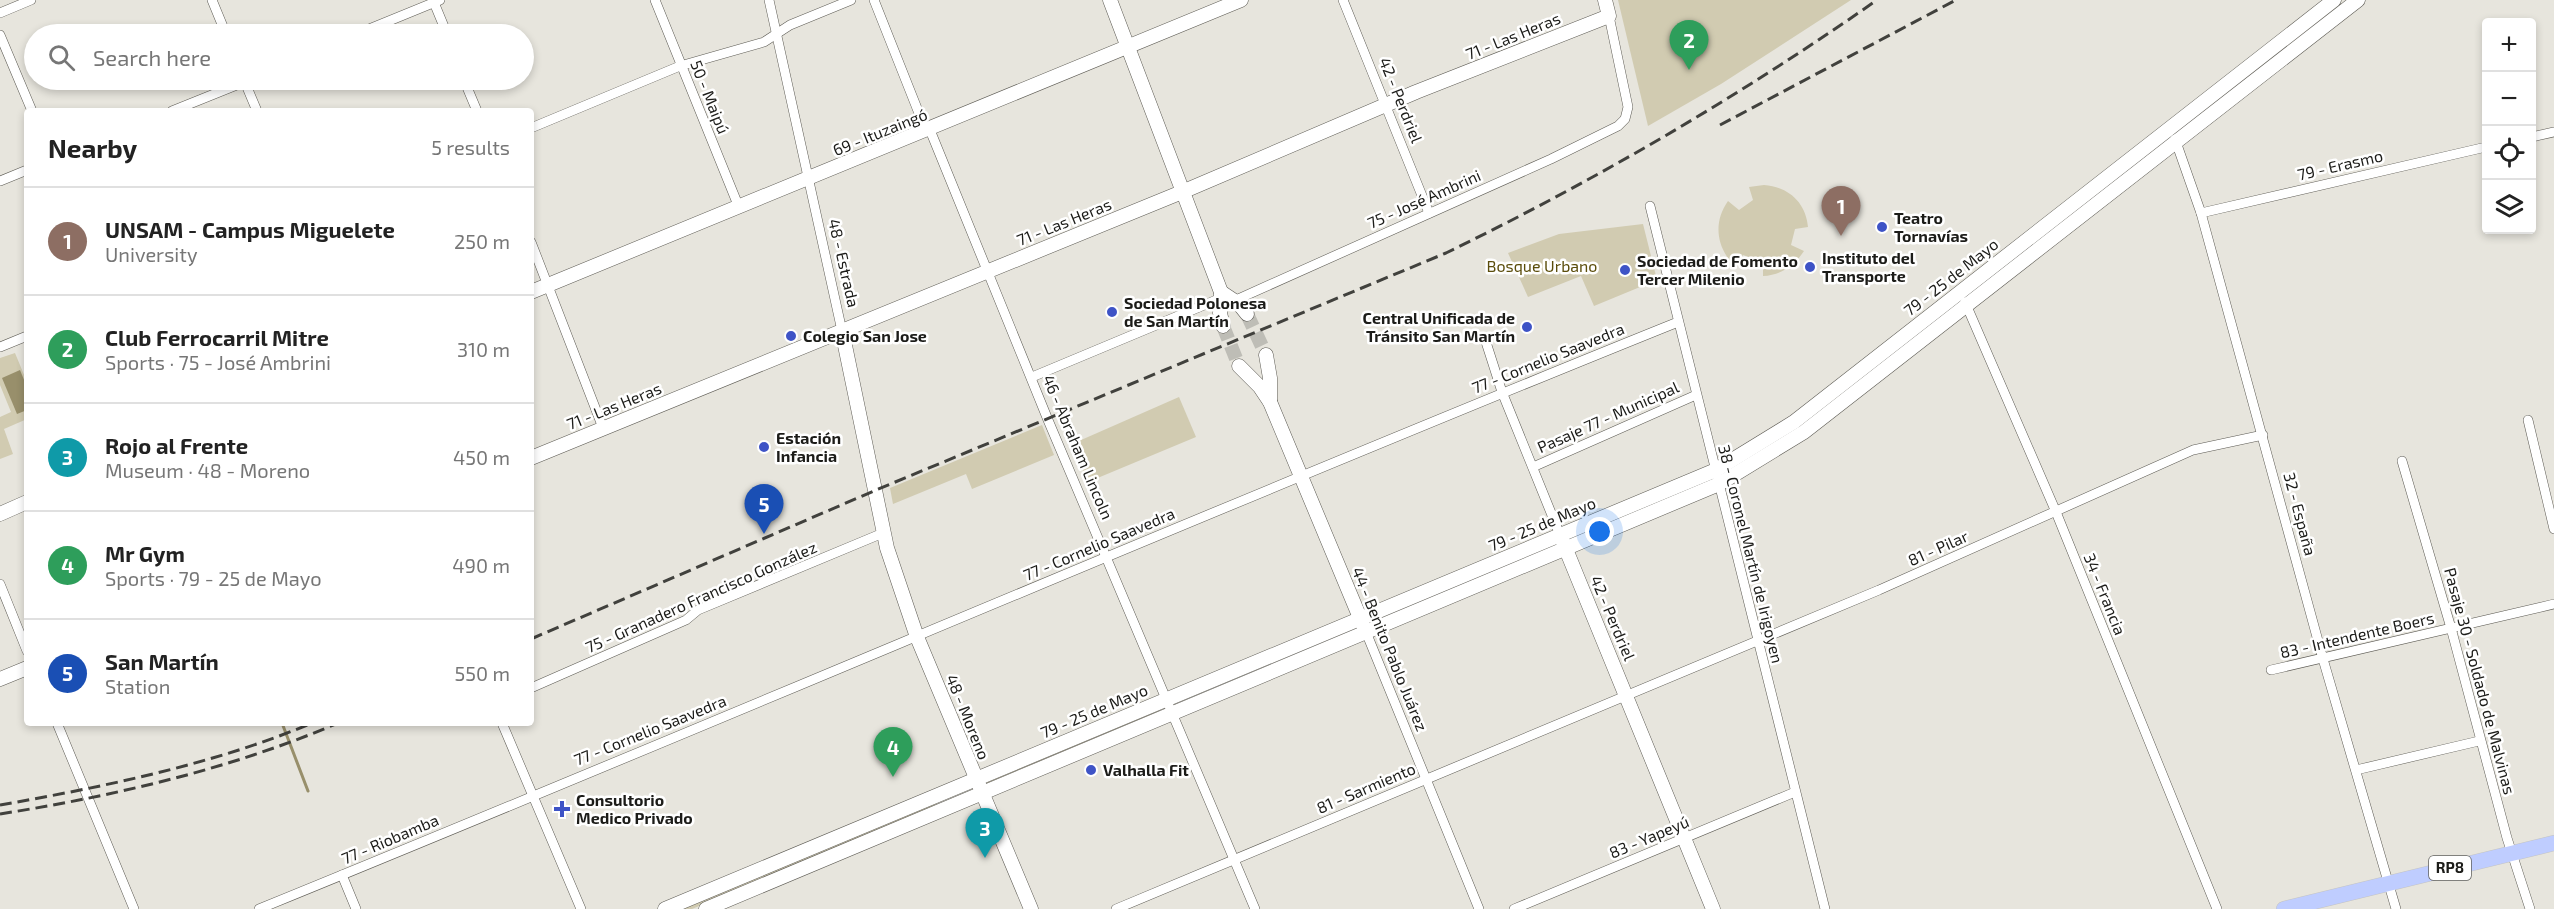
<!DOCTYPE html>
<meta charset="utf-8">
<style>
body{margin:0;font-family:"Exo 2",sans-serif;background:#f2f2f2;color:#222}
.controls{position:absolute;right:18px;top:18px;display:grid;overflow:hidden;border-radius:6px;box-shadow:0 3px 9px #0003}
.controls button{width:54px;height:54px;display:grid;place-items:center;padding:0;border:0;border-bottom:2px solid #e0e0e0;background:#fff;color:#222;font:30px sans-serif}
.you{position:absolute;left:1600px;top:532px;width:21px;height:21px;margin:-15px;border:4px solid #fff;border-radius:50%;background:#1a73e8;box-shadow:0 0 0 9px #1a73e833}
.badge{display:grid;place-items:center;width:39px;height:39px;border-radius:50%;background:#3e53c6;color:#fff;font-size:20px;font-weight:700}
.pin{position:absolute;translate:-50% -50px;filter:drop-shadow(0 2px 3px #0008)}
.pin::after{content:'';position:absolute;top:32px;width:21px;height:18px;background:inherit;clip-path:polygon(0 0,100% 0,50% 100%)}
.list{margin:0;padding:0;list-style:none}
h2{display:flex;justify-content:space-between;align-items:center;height:78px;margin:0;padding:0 24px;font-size:26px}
h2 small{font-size:20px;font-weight:400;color:#767676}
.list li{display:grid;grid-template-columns:39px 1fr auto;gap:18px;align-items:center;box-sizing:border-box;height:108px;padding:0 24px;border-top:2px solid #e0e0e0}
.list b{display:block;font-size:22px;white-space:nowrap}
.list p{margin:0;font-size:20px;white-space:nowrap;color:#767676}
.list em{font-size:20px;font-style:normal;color:#767676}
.icon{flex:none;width:33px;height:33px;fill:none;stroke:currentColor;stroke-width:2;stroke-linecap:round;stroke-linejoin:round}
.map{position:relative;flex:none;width:2554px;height:909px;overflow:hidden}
.search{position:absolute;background:#fff;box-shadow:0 3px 9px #0003;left:24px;top:24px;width:510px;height:66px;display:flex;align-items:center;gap:15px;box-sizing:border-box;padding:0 21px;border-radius:33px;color:#767676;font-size:22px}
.panel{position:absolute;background:#fff;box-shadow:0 3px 9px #0003;left:24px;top:108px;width:510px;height:618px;border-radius:6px}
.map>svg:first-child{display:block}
.green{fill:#d1cbb1}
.water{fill:#988f6b}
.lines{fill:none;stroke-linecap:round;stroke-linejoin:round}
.stream{stroke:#988f6b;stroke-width:3}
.secondary-tunnel{stroke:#bebdb6;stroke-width:14;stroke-dasharray:14 7;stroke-linecap:butt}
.street-casing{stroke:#5d5b54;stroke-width:10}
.secondary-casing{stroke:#5d5b54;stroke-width:15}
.primary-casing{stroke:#c4c4c3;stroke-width:16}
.street{stroke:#fff;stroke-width:9}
.secondary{stroke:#fff;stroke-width:14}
.primary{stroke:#bfcdff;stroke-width:15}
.rail{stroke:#41413d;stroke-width:3;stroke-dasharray:12 6;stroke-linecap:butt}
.poi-dot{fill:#3e53c6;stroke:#fff;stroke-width:2}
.labels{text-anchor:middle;stroke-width:5;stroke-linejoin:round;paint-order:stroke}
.shield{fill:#fff;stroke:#60605e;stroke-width:1.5}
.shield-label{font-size:15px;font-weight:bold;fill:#1c1c19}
.street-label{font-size:16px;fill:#1c1c19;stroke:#fff}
.poi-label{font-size:16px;font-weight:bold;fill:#1c1c19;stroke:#fff;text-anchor:start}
.park-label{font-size:16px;fill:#5b4d0b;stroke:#fff}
</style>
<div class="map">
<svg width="2554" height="909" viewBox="0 0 2554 909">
<rect width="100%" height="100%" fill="#e7e5dd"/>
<g class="green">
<path d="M1618 0H1851L1721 84 1648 126Z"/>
<path d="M2337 6 2338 7 2197 118 2196 116Z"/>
<path d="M2154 148 2156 151 1988 281 1986 278Z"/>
<path d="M1764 185C1789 187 1806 203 1808 227L1795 229 1791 245 1804 251C1794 266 1781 275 1763 276V262L1743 255 1735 266C1716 248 1713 222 1728 201L1739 210 1753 200 1749 187Z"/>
<path d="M1643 224 1657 280 1594 306 1581 276 1528 297 1508 253 1559 234Z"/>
<path d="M15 353 27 382V419L4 429 13 454 0 459V417L11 412 0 385V358Z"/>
<path d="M1179 397 1196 437 1088 482 1072 444Z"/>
<path d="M1042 425 1054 455 972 489 966 474 893 504 890 488Z"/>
<path d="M1507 564 1492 574 1369 625 1367 621Z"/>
<path d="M1160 710 1159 713 986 785 985 782Z"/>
<path d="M942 800 931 808 692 909H679Z"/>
</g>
<path class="water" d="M20 370 27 387V410L17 414 2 378Z"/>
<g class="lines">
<path class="stream" d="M282 723 308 791"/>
<g class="secondary-tunnel">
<path d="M1247 314 1266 355"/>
<path d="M1223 326 1239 366"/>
</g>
<defs>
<g id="street">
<path d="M212 0 226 34"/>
<path d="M433 0 447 34"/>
<path d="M655 0 738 205"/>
<path d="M769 0 842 331"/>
<path d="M874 0 926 131"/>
<path d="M1343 0 1429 213"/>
<path d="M0 13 31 0"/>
<path d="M357 34 440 0"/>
<path d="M0 35 32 111"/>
<path d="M244 80 257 111"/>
<path d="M464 80 477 111"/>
<path d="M172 111 249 80"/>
<path d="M531 128 680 66 764 42 790 25 851 0"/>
<path d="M930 130 1048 420 1255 909"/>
<path d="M2532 137 2554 132"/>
<path d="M2175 139 2201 213 2323 659 2396 909"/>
<path d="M0 181 27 170"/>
<path d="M1650 206 1825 909"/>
<path d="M2201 213 2486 147"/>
<path d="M531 242 603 428"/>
<path d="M1232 299H1238L1551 159 1618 126 1625 119 1628 107 1609 16"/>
<path d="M1965 302 2056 512 2217 909"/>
<path d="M1485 339 1502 392 1560 535"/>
<path d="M0 347 27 336"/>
<path d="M1032 377 1221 298"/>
<path d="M2528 420 2554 529"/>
<path d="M2402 461 2451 628 2507 838 2530 909"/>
<path d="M1533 467 1696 395"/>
<path d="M0 584 27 651"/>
<path d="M1366 632 1479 909"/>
<path d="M2271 670 2554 604"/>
<path d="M531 688 686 620 698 610 883 533"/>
<path d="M57 723 134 909"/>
<path d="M502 723 581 909"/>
<path d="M2356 770 2479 741"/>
<path d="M342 875 356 909"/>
<path d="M259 909C733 716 1203 513 1678 322"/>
<path d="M1116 909 1879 590 2193 450 2263 435"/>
<path d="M1514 909 1795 792"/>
</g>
<g id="secondary">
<path d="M1110 0 1221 292 1220 313 1223 326"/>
<path d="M531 292 1241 0"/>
<path d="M1221 292 1239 304 1247 314"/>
<path d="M842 331 887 548 917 637 1031 909"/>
<path d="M1266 355 1270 378V402"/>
<path d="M1239 366 1260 387 1270 402 1363 625"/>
<path d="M531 458 1182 192 1416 92 1609 16 1605 0"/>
<path d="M0 514 27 502"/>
<path d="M1563 542 1713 909"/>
<path d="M0 679 27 668"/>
<path d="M665 909 1716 470 1794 422 2334 0"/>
<path d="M706 909 1719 484 1804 432 2358 0"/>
</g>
<path id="primary" d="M2284 909 2554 843"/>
</defs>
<use href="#street" class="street-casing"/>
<use href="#secondary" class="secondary-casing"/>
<use href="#primary" class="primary-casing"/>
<use href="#street" class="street"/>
<use href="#secondary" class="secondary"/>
<use href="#primary" class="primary"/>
<g class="rail">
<path d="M1720 125 1956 0"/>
<path d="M531 639 876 490 1446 253C1596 180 1740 96 1877 0"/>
<path d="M0 805C103 787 215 764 312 723"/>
<path d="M0 814C114 796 231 769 338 723"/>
</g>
</g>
<g class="poi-dot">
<circle cx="1882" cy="227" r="6"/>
<circle cx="1810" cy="267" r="6"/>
<circle cx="1625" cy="270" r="6"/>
<circle cx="1112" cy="312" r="6"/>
<circle cx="1527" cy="327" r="6"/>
<circle cx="791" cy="336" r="6"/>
<circle cx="764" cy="447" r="6"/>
<circle cx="1091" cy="770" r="6"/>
<path d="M559 800h6v6h6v6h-6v6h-6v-6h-6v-6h6z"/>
</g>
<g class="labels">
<rect class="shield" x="2429" y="856" width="42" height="24" rx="4.5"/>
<g class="shield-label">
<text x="2450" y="873">RP8</text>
</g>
<g class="street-label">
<text transform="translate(1513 36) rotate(-22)" y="6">71 - Las Heras</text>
<text transform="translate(710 97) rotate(68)" y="6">50 - Maipú</text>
<text transform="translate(1401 100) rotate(68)" y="6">42 - Perdriel</text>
<text transform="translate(880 132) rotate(-22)" y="6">69 - Ituzaingó</text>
<text transform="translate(2340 165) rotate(-13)" y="6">79 - Erasmo</text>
<text transform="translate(1424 199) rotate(-24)" y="6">75 - José Ambrini</text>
<text transform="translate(1064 222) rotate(-22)" y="6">71 - Las Heras</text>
<text transform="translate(844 263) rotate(77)" y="6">48 - Estrada</text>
<text transform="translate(1951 277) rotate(-38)" y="6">79 - 25 de Mayo</text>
<text transform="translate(1548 358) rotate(-22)" y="6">77 - Cornelio Saavedra</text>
<text transform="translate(614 406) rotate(-22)" y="6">71 - Las Heras</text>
<text transform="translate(1608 417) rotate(-24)" y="6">Pasaje 77 - Municipal</text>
<text transform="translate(1078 447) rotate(67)" y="6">46 - Abraham Lincoln</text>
<text transform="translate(2300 514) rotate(75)" y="6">32 - España</text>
<text transform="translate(1542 524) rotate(-23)" y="6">79 - 25 de Mayo</text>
<text transform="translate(1099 544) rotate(-23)" y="6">77 - Cornelio Saavedra</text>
<text transform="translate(1938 548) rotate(-24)" y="6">81 - Pilar</text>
<text transform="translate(1751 554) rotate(76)" y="6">38 - Coronel Martín de Irigoyen</text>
<text transform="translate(2105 594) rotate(68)" y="6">34 - Francia</text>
<text transform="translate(701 597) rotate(-24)" y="6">75 - Granadero Francisco González</text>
<text transform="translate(1613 618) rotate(67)" y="6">42 - Perdriel</text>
<text transform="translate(2357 635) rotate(-13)" y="6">83 - Intendente Boers</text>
<text transform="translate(1390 649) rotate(68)" y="6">44 - Benito Pablo Juárez</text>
<text transform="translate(2480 681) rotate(75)" y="6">Pasaje 30 - Soldado de Malvinas</text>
<text transform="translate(1094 711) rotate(-23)" y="6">79 - 25 de Mayo</text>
<text transform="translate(968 717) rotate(68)" y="6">48 - Moreno</text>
<text transform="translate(650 730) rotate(-22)" y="6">77 - Cornelio Saavedra</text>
<text transform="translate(1366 788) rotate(-23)" y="6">81 - Sarmiento</text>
<text transform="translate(1649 837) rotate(-23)" y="6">83 - Yapeyú</text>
<text transform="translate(390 839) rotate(-23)" y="6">77 - Riobamba</text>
</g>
<g class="poi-label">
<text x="1894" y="224">Teatro<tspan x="1894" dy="18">Tornavías</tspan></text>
<text x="1822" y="264">Instituto del<tspan x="1822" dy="18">Transporte</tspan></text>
<text x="1637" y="267">Sociedad de Fomento<tspan x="1637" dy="18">Tercer Milenio</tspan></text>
<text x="1124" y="309">Sociedad Polonesa<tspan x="1124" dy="18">de San Martín</tspan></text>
<text x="1515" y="324" text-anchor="end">Central Unificada de<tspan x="1515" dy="18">Tránsito San Martín</tspan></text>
<text x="803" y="342">Colegio San Jose</text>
<text x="776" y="444">Estación<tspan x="776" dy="18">Infancia</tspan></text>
<text x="1103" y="776">Valhalla Fit</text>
<text x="576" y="806">Consultorio<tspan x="576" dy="18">Medico Privado</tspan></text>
</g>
<g class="park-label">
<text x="1542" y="272">Bosque Urbano</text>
</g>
</g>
</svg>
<div class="controls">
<button>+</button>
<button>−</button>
<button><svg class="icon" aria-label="locate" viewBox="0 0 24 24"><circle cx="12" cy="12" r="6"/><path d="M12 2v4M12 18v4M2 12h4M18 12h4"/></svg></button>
<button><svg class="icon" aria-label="layers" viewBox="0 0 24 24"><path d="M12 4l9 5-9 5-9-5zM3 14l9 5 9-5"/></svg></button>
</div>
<div class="you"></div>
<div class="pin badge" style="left:1841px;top:236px;background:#8d6e63">1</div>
<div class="pin badge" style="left:1689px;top:70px;background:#2e9e5b">2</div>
<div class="pin badge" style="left:985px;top:858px;background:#0f9aa8">3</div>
<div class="pin badge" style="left:893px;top:777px;background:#2e9e5b">4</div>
<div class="pin badge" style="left:764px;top:534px;background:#1a4fb4">5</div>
<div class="search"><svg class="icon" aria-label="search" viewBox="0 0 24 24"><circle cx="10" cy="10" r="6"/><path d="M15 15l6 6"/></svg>Search here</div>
<section class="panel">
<h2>Nearby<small>5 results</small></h2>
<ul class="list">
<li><span class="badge" style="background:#8d6e63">1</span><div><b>UNSAM - Campus Miguelete</b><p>University</p></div><em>250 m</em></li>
<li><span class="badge" style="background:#2e9e5b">2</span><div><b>Club Ferrocarril Mitre</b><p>Sports · 75 - José Ambrini</p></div><em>310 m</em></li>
<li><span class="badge" style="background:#0f9aa8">3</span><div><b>Rojo al Frente</b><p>Museum · 48 - Moreno</p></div><em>450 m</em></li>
<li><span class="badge" style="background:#2e9e5b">4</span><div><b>Mr Gym</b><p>Sports · 79 - 25 de Mayo</p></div><em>490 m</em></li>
<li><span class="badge" style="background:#1a4fb4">5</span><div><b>San Martín</b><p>Station</p></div><em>550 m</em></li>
</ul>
</section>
</div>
